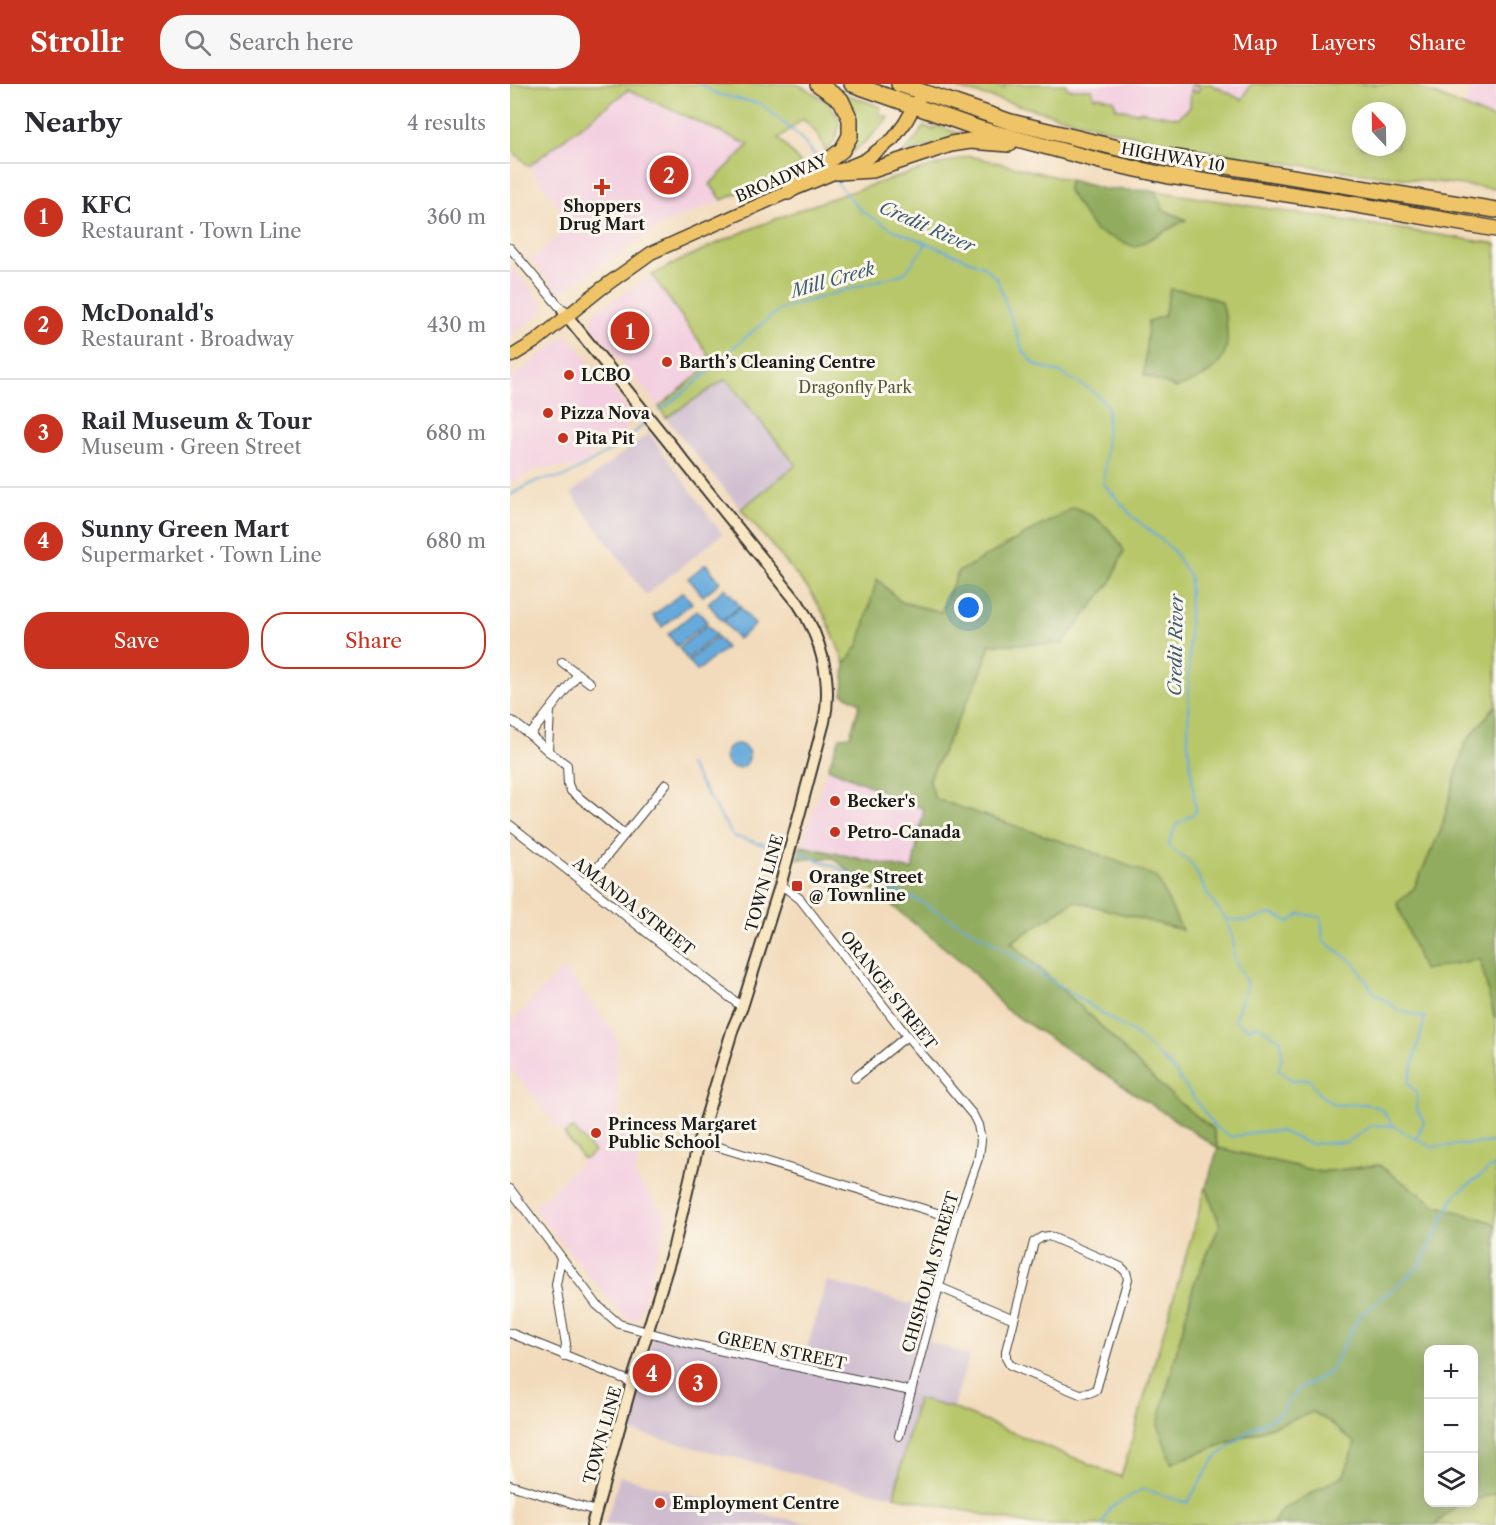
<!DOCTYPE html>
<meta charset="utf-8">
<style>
body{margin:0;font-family:"Libre Caslon Text",serif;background:#f7f7f7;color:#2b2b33}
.controls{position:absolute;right:18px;bottom:18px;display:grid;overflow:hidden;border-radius:12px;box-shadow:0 3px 15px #0003}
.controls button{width:54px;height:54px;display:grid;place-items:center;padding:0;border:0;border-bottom:2px solid #e1e1e2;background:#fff;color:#2b2b33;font:30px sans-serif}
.compass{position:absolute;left:842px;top:18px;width:54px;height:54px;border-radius:50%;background:#fff;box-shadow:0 3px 15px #0003;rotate:338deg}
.you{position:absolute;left:459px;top:524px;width:21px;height:21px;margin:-15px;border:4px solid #fff;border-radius:50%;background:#1a73e8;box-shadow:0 0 0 9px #1a73e833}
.badge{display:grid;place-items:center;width:39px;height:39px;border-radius:50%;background:#c8321e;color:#fff;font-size:20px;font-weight:700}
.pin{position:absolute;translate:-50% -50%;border:3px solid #fff;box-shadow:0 2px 6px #0006}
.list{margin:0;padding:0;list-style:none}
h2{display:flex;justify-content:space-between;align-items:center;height:78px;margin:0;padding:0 24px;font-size:26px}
h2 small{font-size:20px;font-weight:400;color:#7c7c81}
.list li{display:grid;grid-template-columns:39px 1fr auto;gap:18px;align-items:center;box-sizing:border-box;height:108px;padding:0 24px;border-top:2px solid #e1e1e2}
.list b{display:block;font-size:22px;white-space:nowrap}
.list p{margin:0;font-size:20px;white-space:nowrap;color:#7c7c81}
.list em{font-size:20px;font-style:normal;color:#7c7c81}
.actions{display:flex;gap:12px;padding:18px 24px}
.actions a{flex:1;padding:14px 0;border:2px solid #c8321e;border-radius:24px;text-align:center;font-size:21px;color:#c8321e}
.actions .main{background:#c8321e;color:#fff}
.icon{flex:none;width:33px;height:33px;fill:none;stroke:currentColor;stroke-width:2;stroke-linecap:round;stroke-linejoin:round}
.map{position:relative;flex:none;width:986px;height:1441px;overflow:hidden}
header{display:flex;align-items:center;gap:36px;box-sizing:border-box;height:84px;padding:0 30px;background:#c8321e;color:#fff}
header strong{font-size:28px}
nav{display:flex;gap:33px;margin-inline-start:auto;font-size:21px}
.search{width:420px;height:54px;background:#f7f7f7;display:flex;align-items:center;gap:15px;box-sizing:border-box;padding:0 21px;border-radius:24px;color:#7c7c81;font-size:22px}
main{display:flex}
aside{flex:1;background:#fff}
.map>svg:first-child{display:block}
.built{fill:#f3cfe0}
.industrial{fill:#cfbdcf}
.green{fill:#b8c76a;stroke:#6a7243;stroke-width:1.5;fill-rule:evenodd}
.forest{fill:#92ac5e;stroke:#57643d;stroke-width:1.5}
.water{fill:#66aadb;stroke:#41637c;stroke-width:1.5}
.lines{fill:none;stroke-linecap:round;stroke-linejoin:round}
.stream{stroke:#66aadb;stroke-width:2}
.street-casing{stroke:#3c3934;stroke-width:10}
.secondary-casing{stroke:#3c3934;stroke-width:14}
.primary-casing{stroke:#3c3934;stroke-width:15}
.highway-casing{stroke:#3c3934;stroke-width:18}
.street{stroke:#fff;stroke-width:8}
.secondary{stroke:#f9e7c3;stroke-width:10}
.primary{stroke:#efc469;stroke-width:12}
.highway{stroke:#efc469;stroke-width:15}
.poi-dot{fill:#c8321e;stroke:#fbf7ec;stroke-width:2}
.labels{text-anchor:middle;stroke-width:6;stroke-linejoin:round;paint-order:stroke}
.street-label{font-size:16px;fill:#1c1c1c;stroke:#fbf7ec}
.poi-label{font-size:16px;font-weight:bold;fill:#1c1c1c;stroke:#fbf7ec;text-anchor:start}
.park-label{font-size:16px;fill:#535837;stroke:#fbf7ec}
.water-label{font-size:18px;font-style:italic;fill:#3d5c72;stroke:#fbf7ec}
</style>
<header>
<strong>Strollr</strong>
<div class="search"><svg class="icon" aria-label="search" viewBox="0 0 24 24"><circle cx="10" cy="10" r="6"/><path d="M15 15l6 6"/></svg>Search here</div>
<nav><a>Map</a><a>Layers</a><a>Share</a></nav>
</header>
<main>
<aside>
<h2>Nearby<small>4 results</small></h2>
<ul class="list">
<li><span class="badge">1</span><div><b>KFC</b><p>Restaurant · Town Line</p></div><em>360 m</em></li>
<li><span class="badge">2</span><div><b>McDonald's</b><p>Restaurant · Broadway</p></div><em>430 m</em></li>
<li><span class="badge">3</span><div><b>Rail Museum &amp; Tour</b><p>Museum · Green Street</p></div><em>680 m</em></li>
<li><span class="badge">4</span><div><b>Sunny Green Mart</b><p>Supermarket · Town Line</p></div><em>680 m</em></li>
</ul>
<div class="actions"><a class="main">Save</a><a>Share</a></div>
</aside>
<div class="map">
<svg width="986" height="1441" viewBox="0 0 986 1441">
<rect width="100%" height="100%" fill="#fbf7ec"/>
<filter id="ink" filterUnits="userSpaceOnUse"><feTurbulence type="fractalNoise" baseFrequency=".0167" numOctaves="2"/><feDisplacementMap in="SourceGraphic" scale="12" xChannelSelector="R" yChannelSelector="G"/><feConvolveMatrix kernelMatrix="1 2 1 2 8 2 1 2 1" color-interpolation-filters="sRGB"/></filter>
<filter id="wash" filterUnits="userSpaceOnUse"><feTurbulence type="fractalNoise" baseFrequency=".008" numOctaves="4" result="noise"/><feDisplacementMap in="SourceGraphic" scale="24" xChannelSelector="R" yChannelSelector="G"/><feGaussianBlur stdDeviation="1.35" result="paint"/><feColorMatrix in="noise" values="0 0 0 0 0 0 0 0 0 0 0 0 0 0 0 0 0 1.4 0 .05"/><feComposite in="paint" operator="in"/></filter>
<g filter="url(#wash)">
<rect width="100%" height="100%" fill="#f2dbbc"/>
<g class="built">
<path d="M556 0H741L730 19 688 38 601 30 556 5Z"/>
<path d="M962 0H986V36L954 23Z"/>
<path d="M118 6 240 62 200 99 212 116 152 141 50 209 21 176 61 140 19 82Z"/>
<path d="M0 180 34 222 31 228 0 253Z"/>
<path d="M142 191 202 279 149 323 81 242 85 228Z"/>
<path d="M57 251 126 335 70 383 29 384 0 400V295Z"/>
<path d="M318 684 414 725 402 787 291 762Z"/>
<path d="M53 884 99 941 107 955V1018L111 1035 128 1063 129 1075 124 1091 157 1134 128 1236 120 1235 110 1229 23 1124 73 1076 0 983V940Z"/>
</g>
<g class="industrial">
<path d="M211 289 287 381 231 425 156 334Z"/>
<path d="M139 349 212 450 136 511 61 409Z"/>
<path d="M317 1197 429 1228 418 1257 459 1272 443 1324 407 1316 384 1412 332 1401 119 1347 145 1243 293 1277Z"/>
<path d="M110 1392 247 1429 306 1441H95Z"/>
</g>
<g class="green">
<path d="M0 0H287C317 15 347 34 316 68L309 52 293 35 269 54 292 81 212 116 200 100 239 61 118 6 19 82 0 65Z"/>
<path d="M444 0H480L494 4 495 0H556L557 5H582L584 13 589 12 604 16 606 24 628 29 629 27 669 34 673 28H675L680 23 681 5 687 8 690 5 687 2H681L682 0H701L732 16 741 0H900L986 36V105C869 91 750 79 634 54 572 40 511 21 449 5ZM851 27H887V63H851Z"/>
<path d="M335 10 371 23 369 30 378 33C366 50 353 61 335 73 343 47 352 34 335 10Z"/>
<path d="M414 42 423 46 427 42 460 53 393 69 405 56Z"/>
<path d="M460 72 559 96 558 107 675 135 653 126 645 107 986 160V621L955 659 931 746 904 804 970 874 984 932 986 935V1142L981 1138 925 1121 869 1081 811 1088 708 1064 703 1045 670 1019 634 986 585 936 501 858 565 817 672 845 583 768 425 715 419 695 470 591 480 560H553L449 488 431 528 390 518 367 496 349 561 335 580 315 532 300 507 231 425 286 381 216 295 156 334 149 323 202 279 196 267 142 191C240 139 353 101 460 72Z"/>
<path d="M63 1044 84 1068 76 1075 72 1074 54 1050Z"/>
<path d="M696 1103 710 1141 684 1200 648 1341 662 1379 803 1328 818 1337 845 1359 834 1392 771 1426 762 1441H524L384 1412 407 1315 443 1324 611 1393Z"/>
<path d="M986 1409V1441H925L947 1421 964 1418V1416Z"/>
</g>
<g class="forest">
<path d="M559 96 594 105 645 107 653 126 676 136 625 163 585 147 558 107Z"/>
<path d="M660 205 686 208 712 218C725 270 716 286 666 304L634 291 638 237 654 232Z"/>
<path d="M564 423C586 432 604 445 614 467L601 498 552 560H480L470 591 419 695 425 715 583 768 647 793 672 846 565 817 501 858 585 936 634 986 670 1019 703 1045 708 1064 811 1088 869 1081 925 1121 981 1138 986 1142V1409L964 1416V1266H918V1418L955 1419 947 1421 925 1441H762L771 1426 834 1391 845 1359 818 1337 803 1328 661 1379 648 1341 684 1200 710 1141 696 1103 708 1064 495 925 458 883 323 774 288 775 291 762 402 786 414 725 318 684 330 653 340 652 350 619 333 610 335 580 349 560 367 495 391 518 431 528 448 488Z"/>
<path d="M986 621V935L984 932 970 875 913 886 887 819 904 804 931 746 955 659Z"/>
</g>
<g class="water">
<path d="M196 480 210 498 193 512 178 494Z"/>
<path d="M215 504 230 522 212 537 198 519Z"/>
<path d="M173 508 182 519 152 543 143 532Z"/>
<path d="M230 523 245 541 228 555 213 537Z"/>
<path d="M187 526 197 538 167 562 158 550Z"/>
<path d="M197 541 206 551 177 575 169 564Z"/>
<path d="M207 553 216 564 187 587 178 577Z"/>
<circle cx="227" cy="672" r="12"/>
</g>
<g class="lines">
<g class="stream">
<path d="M189 0 207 10 251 20 288 51 309 76"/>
<path d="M324 95 351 127 384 146 473 182 487 195 513 267 526 281 551 289 583 307 598 322 594 400 622 432 662 465 680 493 678 660 686 728 666 741 658 762 681 779 699 813 716 835 723 855 725 877 738 901 724 936 738 945 747 941 771 956 772 974 768 985 781 996 799 995 809 1010 825 1021 855 1020 870 1024 885 1043 921 1063 986 1058"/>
<path d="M150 327 211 278 220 266 270 225 395 189 417 159"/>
<path d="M0 411 28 396 55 393 113 359 135 339"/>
<path d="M179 681 223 752 270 765"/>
<path d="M289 768 409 817 479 856 626 951 661 983 705 1043 722 1053 745 1048 770 1047 800 1060 838 1058 862 1041 884 1042"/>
<path d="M716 835 735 837 762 830 780 838 790 830 811 833 813 856 845 880 864 909 889 926 915 934 898 999 907 1009 906 1025 914 1037 907 1054"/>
<path d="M592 1441 600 1424 633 1405 677 1419 705 1374 744 1343 767 1332 789 1305 820 1288 848 1234 909 1183 945 1111 986 1080"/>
</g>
</g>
</g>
<g filter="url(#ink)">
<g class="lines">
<defs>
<g id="street">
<path d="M0 164 53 227"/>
<path d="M52 578 68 590"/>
<path d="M80 599 68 590 40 626 38 667 57 681 58 700 61 707 114 750"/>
<path d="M2 637 20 651"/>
<path d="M38 667 20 651 39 627"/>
<path d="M0 741 232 923"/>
<path d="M74 800 156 700"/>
<path d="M270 802 277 805 290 815 397 952 463 1031 468 1041 471 1057 469 1072 447 1135 389 1352"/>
<path d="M345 994 397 952"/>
<path d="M189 1057 447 1135"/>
<path d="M0 1105 87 1221 109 1240 180 1260 401 1307"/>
<path d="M539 1152 611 1183 616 1188 618 1195 586 1306 579 1309 570 1310 500 1281 496 1274V1267L524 1158 532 1153Z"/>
<path d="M51 1174 46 1201 56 1260 54 1272"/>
<path d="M429 1203 504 1235"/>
<path d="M0 1249 122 1298"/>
<path d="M0 1401 86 1427"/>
</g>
<path id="secondary" d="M53 227 288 519C311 553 323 597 314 638L270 802 232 923 223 944 189 1057 164 1162 122 1298 82 1441"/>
<path id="primary" d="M2 272 26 257 92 204 141 169 278 108 355 76 383 55 395 39 412 9"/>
<g id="highway">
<path d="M342 0 470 45 594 78 659 92 830 118 986 145"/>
<path d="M389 0 501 38 612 65 986 126"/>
<path d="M327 88 363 86 441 60 460 57 499 60"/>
<path d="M278 108 332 66 340 52V35L331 16 308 0"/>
</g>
</defs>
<use href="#street" class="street-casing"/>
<use href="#secondary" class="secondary-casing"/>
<use href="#primary" class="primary-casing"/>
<use href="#highway" class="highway-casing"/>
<use href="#street" class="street"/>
<use href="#secondary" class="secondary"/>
<use href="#primary" class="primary"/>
<use href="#highway" class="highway"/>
</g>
</g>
<g class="poi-dot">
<path d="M89 94h6v6h6v6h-6v6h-6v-6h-6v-6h6z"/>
<circle cx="157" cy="278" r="6"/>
<circle cx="59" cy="291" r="6"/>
<circle cx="38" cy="329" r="6"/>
<circle cx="53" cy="354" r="6"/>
<circle cx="325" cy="717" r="6"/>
<circle cx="325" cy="748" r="6"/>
<rect x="281" y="796" width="12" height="12" rx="3"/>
<circle cx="86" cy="1049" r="6"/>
<circle cx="150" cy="1419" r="6"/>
</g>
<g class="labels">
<g class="street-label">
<text transform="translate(663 73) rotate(10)" y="6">HIGHWAY 10</text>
<text transform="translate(271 94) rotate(-23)" y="6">BROADWAY</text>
<text transform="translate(254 799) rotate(-74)" y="6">TOWN LINE</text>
<text transform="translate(124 822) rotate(38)" y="6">AMANDA STREET</text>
<text transform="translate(379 906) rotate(52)" y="6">ORANGE STREET</text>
<text transform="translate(420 1188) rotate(-74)" y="6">CHISHOLM STREET</text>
<text transform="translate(272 1266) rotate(12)" y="6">GREEN STREET</text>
<text transform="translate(92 1351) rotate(-74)" y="6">TOWN LINE</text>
</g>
<g class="poi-label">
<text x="92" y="128" text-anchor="middle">Shoppers<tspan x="92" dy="18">Drug Mart</tspan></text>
<text x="169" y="284">Barth’s Cleaning Centre</text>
<text x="71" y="297">LCBO</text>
<text x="50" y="335">Pizza Nova</text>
<text x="65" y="360">Pita Pit</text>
<text x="337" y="723">Becker's</text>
<text x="337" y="754">Petro-Canada</text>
<text x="299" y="799">Orange Street<tspan x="299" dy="18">@ Townline</tspan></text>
<text x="98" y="1046">Princess Margaret<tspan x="98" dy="18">Public School</tspan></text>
<text x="162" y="1425">Employment Centre</text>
</g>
<g class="park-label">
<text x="345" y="309">Dragonfly Park</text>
</g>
<g class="water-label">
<text transform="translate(417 143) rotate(24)" y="6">Credit River</text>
<text transform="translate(323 196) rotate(-16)" y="6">Mill Creek</text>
<text transform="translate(666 561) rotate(-89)" y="6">Credit River</text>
</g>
</g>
</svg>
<div class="controls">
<button>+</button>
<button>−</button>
<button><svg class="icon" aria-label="layers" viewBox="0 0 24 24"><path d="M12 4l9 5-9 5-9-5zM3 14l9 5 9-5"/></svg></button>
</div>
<svg class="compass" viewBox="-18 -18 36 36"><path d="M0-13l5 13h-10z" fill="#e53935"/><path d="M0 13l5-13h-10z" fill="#7c7c81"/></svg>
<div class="you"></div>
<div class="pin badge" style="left:120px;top:247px">1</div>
<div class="pin badge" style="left:159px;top:91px">2</div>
<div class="pin badge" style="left:188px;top:1299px">3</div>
<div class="pin badge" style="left:142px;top:1289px">4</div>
</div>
</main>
